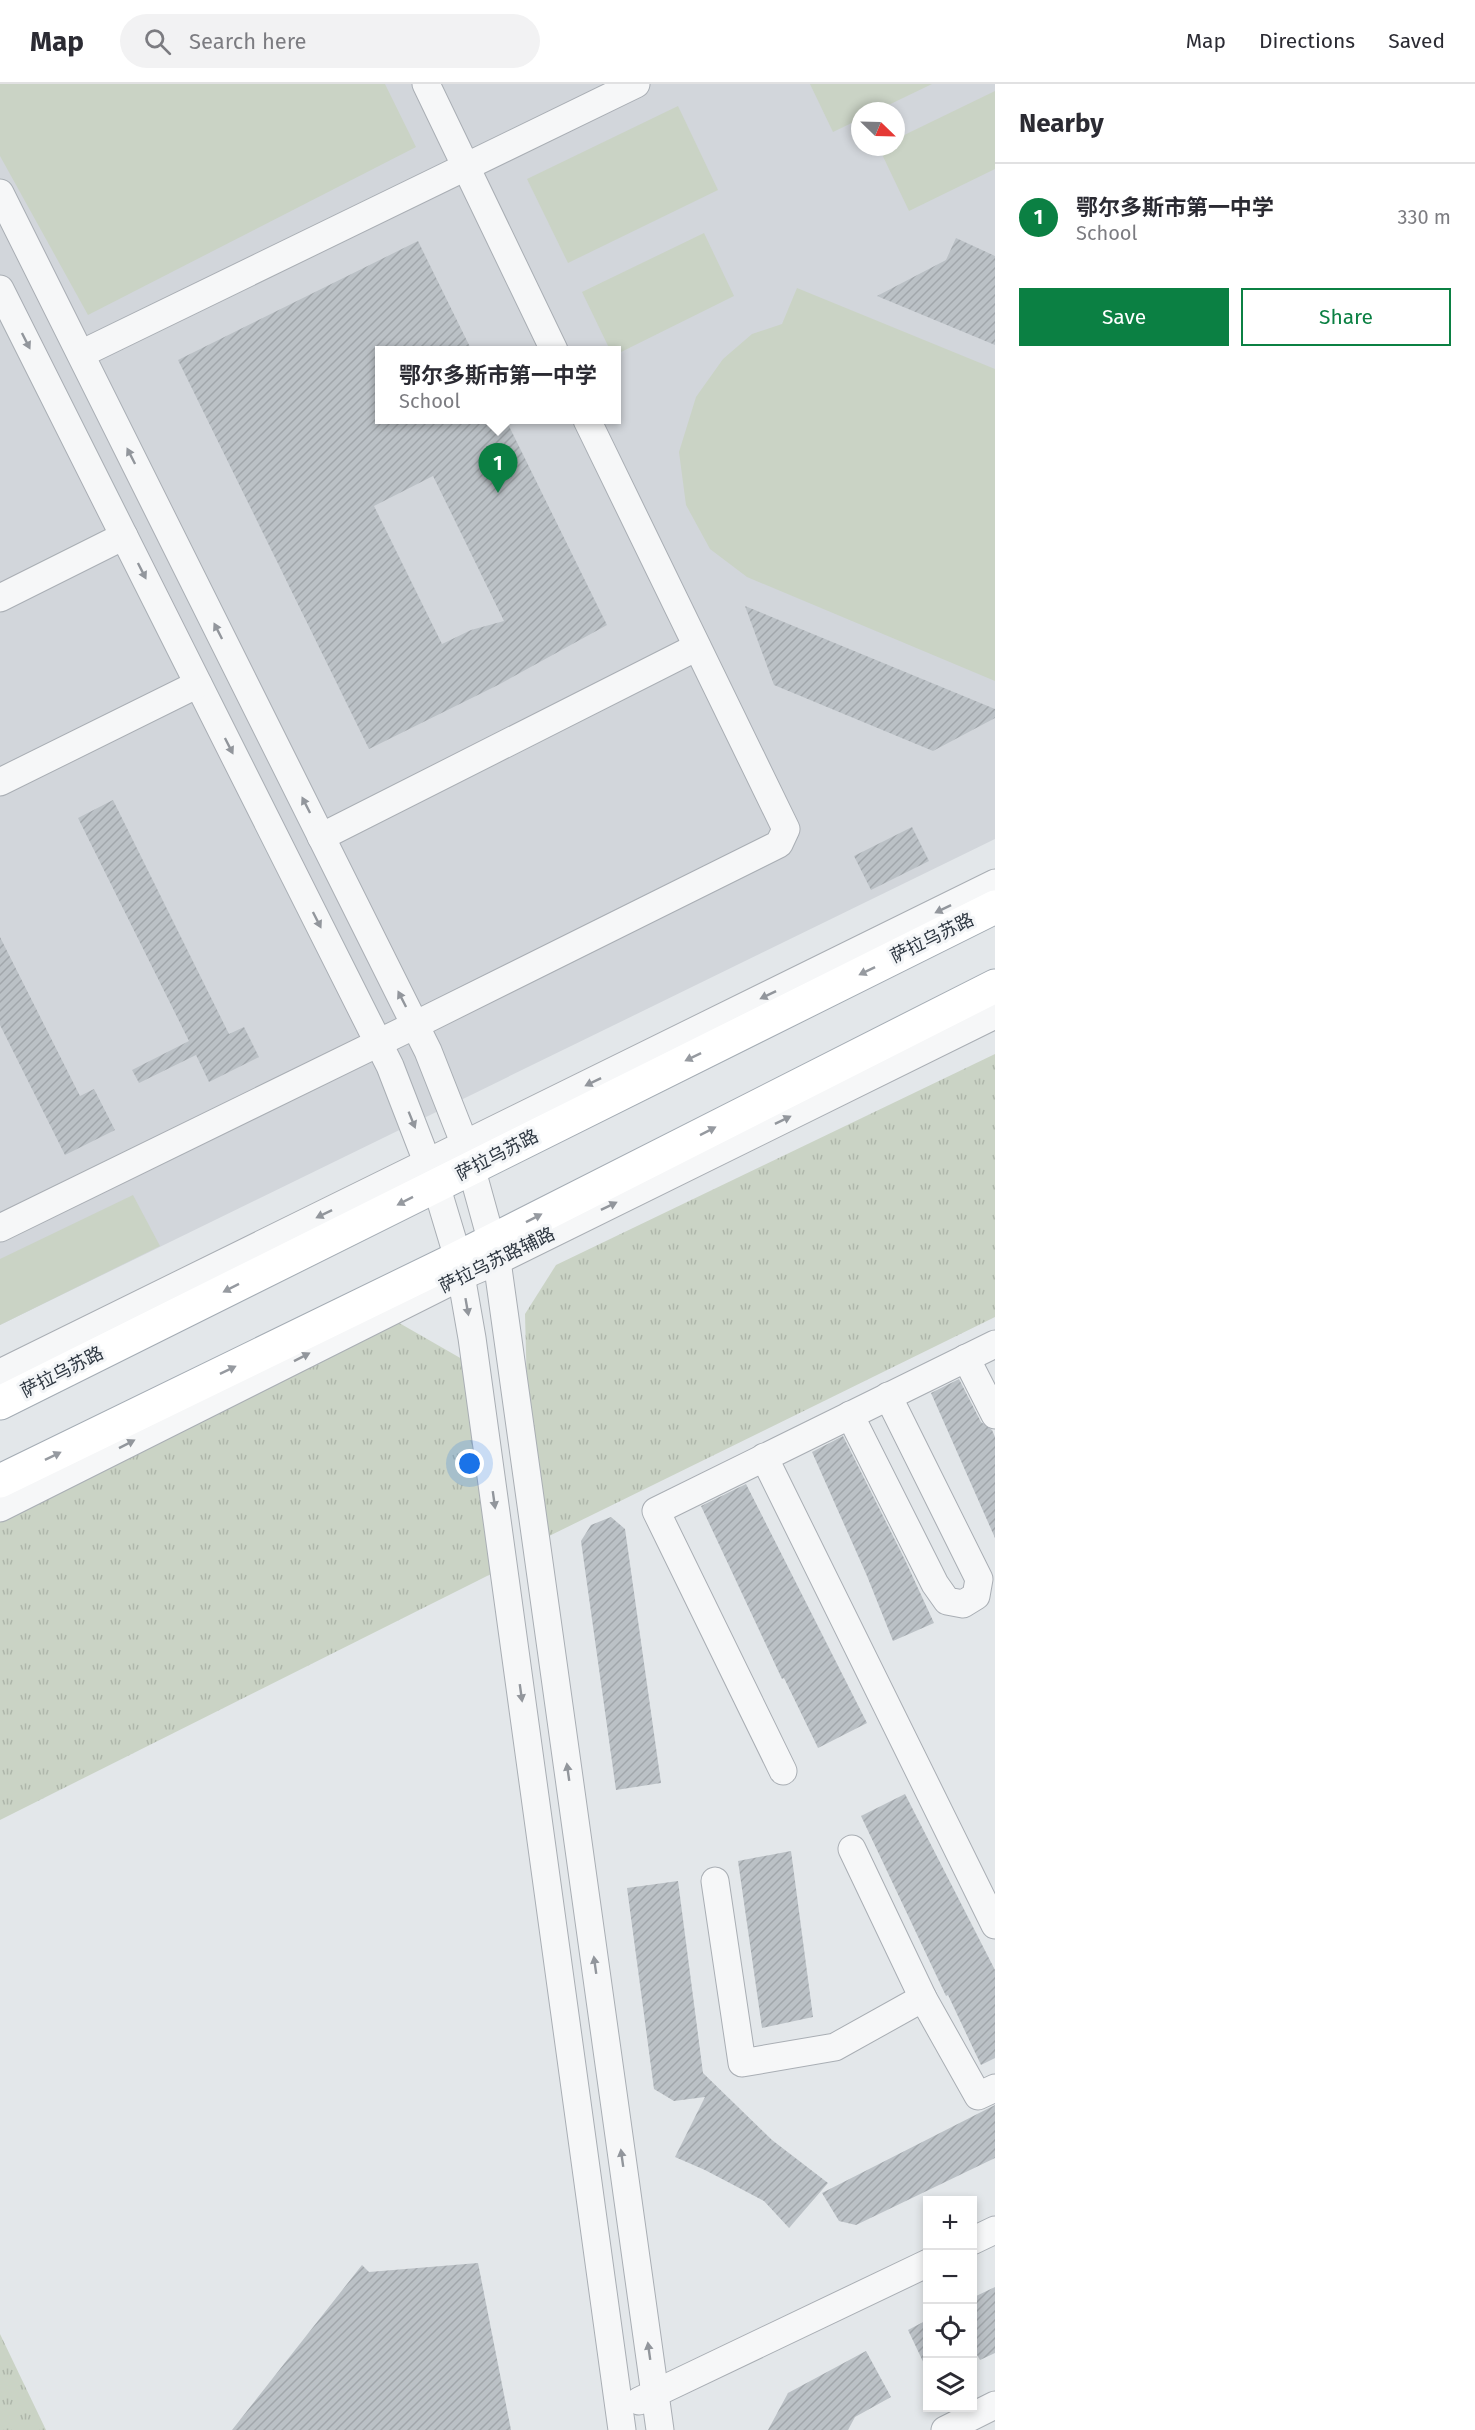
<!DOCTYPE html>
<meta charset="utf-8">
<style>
body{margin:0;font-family:"Fira Sans","Noto Sans SC",sans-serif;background:#f2f2f3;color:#2b2b33}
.controls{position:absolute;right:18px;bottom:18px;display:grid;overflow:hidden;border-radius:0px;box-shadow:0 3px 9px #0003}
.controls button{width:54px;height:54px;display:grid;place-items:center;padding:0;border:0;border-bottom:2px solid #e1e1e2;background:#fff;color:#2b2b33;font:30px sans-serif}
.compass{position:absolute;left:851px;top:18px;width:54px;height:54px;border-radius:50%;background:#fff;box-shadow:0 3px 9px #0003;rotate:113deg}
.you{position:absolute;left:470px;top:1380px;width:21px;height:21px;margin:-15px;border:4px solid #fff;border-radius:50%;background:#1a73e8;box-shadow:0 0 0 9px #1a73e833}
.badge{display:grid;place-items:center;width:39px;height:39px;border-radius:50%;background:#0b8043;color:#fff;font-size:20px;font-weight:700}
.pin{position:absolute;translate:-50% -50px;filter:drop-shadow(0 2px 3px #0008)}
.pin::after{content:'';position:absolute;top:32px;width:21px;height:18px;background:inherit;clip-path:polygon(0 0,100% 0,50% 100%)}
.popup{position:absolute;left:375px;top:262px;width:246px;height:78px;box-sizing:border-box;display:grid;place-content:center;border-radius:0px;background:#fff;filter:drop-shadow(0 2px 4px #0005);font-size:20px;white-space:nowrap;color:#7c7c81}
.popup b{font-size:22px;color:#2b2b33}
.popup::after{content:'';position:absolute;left:50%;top:100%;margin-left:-12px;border:12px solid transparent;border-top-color:#fff}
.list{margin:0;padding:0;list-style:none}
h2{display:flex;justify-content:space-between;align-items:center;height:78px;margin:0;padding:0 24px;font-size:26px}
h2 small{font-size:20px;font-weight:400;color:#7c7c81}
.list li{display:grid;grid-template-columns:39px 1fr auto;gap:18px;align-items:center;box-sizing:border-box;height:108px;padding:0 24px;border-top:2px solid #e1e1e2}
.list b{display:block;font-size:22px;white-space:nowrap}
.list p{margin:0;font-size:20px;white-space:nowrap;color:#7c7c81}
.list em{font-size:20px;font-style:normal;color:#7c7c81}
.actions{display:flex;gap:12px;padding:18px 24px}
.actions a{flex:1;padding:14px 0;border:2px solid #0b8043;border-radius:0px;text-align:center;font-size:21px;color:#0b8043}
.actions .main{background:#0b8043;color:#fff}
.icon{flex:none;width:33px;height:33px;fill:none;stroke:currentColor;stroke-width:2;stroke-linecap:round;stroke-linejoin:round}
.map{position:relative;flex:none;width:995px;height:2346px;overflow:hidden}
header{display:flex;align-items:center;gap:36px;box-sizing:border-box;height:84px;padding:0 30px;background:#fff;border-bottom:2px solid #e1e1e2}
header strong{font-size:28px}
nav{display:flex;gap:33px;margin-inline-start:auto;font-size:21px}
.search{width:420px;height:54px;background:#f2f2f3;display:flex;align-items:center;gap:15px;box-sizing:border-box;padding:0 21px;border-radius:33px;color:#7c7c81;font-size:22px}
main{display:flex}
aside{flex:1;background:#fff}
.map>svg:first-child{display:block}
.built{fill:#d2d6db;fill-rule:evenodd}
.green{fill:#cad3c5}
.park{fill:url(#park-tufts)}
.building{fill:url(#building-hatch);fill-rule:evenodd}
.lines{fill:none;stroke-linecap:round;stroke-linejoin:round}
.minor-casing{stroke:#a9aeb4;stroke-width:29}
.major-casing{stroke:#a4acb4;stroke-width:35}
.minor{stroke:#f6f7f8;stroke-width:27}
.major{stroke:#fff;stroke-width:33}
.oneway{fill:#92969c}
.oneway2{fill:#969aa0}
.labels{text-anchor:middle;stroke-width:6;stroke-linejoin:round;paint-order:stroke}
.street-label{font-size:18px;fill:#2d3640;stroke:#f3f5f7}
</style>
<header>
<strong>Map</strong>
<div class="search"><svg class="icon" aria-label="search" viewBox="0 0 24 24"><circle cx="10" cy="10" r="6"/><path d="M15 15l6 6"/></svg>Search here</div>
<nav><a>Map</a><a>Directions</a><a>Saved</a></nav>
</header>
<main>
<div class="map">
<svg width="995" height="2346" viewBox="0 0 995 2346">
<defs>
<pattern id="park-tufts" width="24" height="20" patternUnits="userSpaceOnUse" patternTransform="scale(1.5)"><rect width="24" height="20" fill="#cad3c5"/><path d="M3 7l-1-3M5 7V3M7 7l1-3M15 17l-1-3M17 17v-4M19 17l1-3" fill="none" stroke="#aeb6aa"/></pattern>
<pattern id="building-hatch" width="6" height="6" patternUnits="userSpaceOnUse" patternTransform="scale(1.5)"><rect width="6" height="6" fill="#bbc1c6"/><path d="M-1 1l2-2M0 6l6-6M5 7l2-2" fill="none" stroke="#a1a6ab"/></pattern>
</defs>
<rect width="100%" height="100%" fill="#e3e7ea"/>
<path class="built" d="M0 0H995V755L0 1241ZM860 27H896V63H860ZM380 266H616V336H380Z"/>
<g class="green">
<path d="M0 0H385L416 63 88 231 0 72Z"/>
<path d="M810 0H932L876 27H860V35L833 48Z"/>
<path d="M995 7V85L909 127 879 64 896 63V55Z"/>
<path d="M678 22 718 106 568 179 527 95Z"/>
<path d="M704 149 734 212 617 270 616 266H610L582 208Z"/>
<path d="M797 204 995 285V597L747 493 710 465 686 421 679 368 696 313 723 275 752 250 782 240Z"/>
<path d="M133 1111 160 1162 0 1241V1175Z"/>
</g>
<g class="park">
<path d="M995 970V1233L543 1455 527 1306 525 1230 556 1181Z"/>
<path d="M387 1232 462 1275 493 1489 0 1736V1435Z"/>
<path d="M0 2250 46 2346H0Z"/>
</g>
<g class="building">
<path d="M956 154 995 172V261L877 212 946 176Z"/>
<path d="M418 157 472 267H380V336H506L607 541 498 601 369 665 178 276ZM433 392 504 537 471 546 442 560 374 422Z"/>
<path d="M745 522 995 625V634L933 667 774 601Z"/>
<path d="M113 716 229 950 244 943 259 973 209 998 196 971 139 999 132 986 189 957 78 734Z"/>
<path d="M912 743 929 777 871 806 854 772Z"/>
<path d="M0 853 80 1012 94 1005 115 1046 65 1071 0 941Z"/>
<path d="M959 1295 981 1338 992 1346 995 1353V1454L931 1309Z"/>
<path d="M843 1352 906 1478 934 1539 893 1557 867 1492 812 1368Z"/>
<path d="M746 1400 867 1639 818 1664 784 1594 782 1595 701 1422Z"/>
<path d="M611 1433 625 1445 661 1699 616 1706 581 1457 591 1441Z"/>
<path d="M905 1710 995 1886V1974L981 1981 948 1911 946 1912 861 1732Z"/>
<path d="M791 1767 813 1933 762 1944 738 1777Z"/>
<path d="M678 1797 703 1989 772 2056 828 2099 789 2144 764 2117 705 2086 675 2073 705 2013 674 2017 654 2005 627 1804Z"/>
<path d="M995 2021V2074L856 2141 839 2137 822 2109Z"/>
<path d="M478 2179 511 2346H232L362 2181 369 2188Z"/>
<path d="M995 2203V2269L980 2276 977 2271 972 2273V2214Z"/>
<path d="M927 2236V2286L908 2246Z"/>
<path d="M866 2267 891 2313 855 2333 848 2346H768L788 2309Z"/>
</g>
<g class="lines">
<defs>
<g id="minor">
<path d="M426 0 554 266"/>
<path d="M0 109 428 967 465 1061 497 1177 660 2346"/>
<path d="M0 205 390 982 436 1101 458 1174 472 1254 622 2346"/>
<path d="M81 270 636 0"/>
<path d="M0 514 124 452"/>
<path d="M0 698 198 600"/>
<path d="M321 753 697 563"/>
<path d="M0 1144 415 941 779 760 786 745 587 336"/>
<path d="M966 1274 995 1331"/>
<path d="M0 1289 995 799"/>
<path d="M850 1331 935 1500 947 1517 963 1520 976 1512 979 1495 888 1312"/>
<path d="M764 1373 995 1841"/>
<path d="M0 1424 462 1192 497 1177 995 931"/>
<path d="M783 1687 656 1427 995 1260"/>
<path d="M852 1765 923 1914 978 2012 995 2004"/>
<path d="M715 1797 742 1979 835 1963 923 1914"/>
<path d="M972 2157 995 2146"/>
<path d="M639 2317 928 2179"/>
<path d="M945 2346 995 2321"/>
</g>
<g id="major">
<path d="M0 1319 995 823"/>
<path d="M0 1397 458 1174 995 902"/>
</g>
</defs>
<use href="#minor" class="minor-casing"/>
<use href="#major" class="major-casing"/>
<use href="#minor" class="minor"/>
<use href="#major" class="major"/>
</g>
<defs><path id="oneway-solid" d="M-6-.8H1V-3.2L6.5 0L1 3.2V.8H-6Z" transform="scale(1.5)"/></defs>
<g class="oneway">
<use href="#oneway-solid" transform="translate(26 257) rotate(63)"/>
<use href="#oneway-solid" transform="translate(131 372) rotate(-117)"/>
<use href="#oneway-solid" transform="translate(142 487) rotate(63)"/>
<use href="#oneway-solid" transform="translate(218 547) rotate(-117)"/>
<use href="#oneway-solid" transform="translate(229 662) rotate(63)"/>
<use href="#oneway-solid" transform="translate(306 721) rotate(-117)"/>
<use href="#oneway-solid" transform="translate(943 825) rotate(154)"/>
<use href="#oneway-solid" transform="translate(317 836) rotate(63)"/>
<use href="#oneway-solid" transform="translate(768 911) rotate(154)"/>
<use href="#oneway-solid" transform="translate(402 915) rotate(-117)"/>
<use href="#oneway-solid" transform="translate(593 998) rotate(154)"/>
<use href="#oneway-solid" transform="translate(412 1036) rotate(68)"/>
<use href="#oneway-solid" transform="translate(783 1036) rotate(-26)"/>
<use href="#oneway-solid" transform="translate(609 1122) rotate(-26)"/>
<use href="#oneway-solid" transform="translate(324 1130) rotate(154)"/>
<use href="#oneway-solid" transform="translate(467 1223) rotate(80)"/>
<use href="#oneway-solid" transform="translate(302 1273) rotate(-27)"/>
<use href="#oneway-solid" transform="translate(127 1360) rotate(-27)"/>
<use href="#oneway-solid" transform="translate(494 1416) rotate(82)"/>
<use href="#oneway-solid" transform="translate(521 1609) rotate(82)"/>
<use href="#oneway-solid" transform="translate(568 1688) rotate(-98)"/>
<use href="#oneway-solid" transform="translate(595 1881) rotate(-98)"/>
<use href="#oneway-solid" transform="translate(622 2074) rotate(-98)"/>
<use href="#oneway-solid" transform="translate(649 2267) rotate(-98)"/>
</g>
<g class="oneway2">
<use href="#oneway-solid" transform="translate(867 887) rotate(154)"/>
<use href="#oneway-solid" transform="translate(693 973) rotate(154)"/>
<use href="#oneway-solid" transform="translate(708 1047) rotate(-27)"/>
<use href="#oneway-solid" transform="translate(405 1117) rotate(153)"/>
<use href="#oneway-solid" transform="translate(534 1134) rotate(-27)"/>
<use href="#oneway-solid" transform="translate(231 1204) rotate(153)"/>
<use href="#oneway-solid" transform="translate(228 1286) rotate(-26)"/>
<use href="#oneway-solid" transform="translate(53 1372) rotate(-26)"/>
</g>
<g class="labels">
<g class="street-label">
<text transform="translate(932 854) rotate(-26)" y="6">萨拉乌苏路</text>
<text transform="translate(497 1071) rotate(-27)" y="6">萨拉乌苏路</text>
<text transform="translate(497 1176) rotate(-26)" y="6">萨拉乌苏路辅路</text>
<text transform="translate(62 1288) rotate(-27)" y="6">萨拉乌苏路</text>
</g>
</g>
</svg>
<div class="controls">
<button>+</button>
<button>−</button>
<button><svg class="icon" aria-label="locate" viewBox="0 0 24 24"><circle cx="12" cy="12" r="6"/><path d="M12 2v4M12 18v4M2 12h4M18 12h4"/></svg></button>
<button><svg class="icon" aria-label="layers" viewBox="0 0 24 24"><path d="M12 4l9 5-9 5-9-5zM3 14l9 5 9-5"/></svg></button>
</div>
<svg class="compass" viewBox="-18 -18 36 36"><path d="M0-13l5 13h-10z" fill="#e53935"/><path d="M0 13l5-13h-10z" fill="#7c7c81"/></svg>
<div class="you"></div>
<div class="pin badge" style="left:498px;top:409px">1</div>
<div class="popup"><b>鄂尔多斯市第一中学</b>School</div>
</div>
<aside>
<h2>Nearby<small></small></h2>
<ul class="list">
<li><span class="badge">1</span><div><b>鄂尔多斯市第一中学</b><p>School</p></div><em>330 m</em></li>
</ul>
<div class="actions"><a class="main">Save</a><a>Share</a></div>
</aside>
</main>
